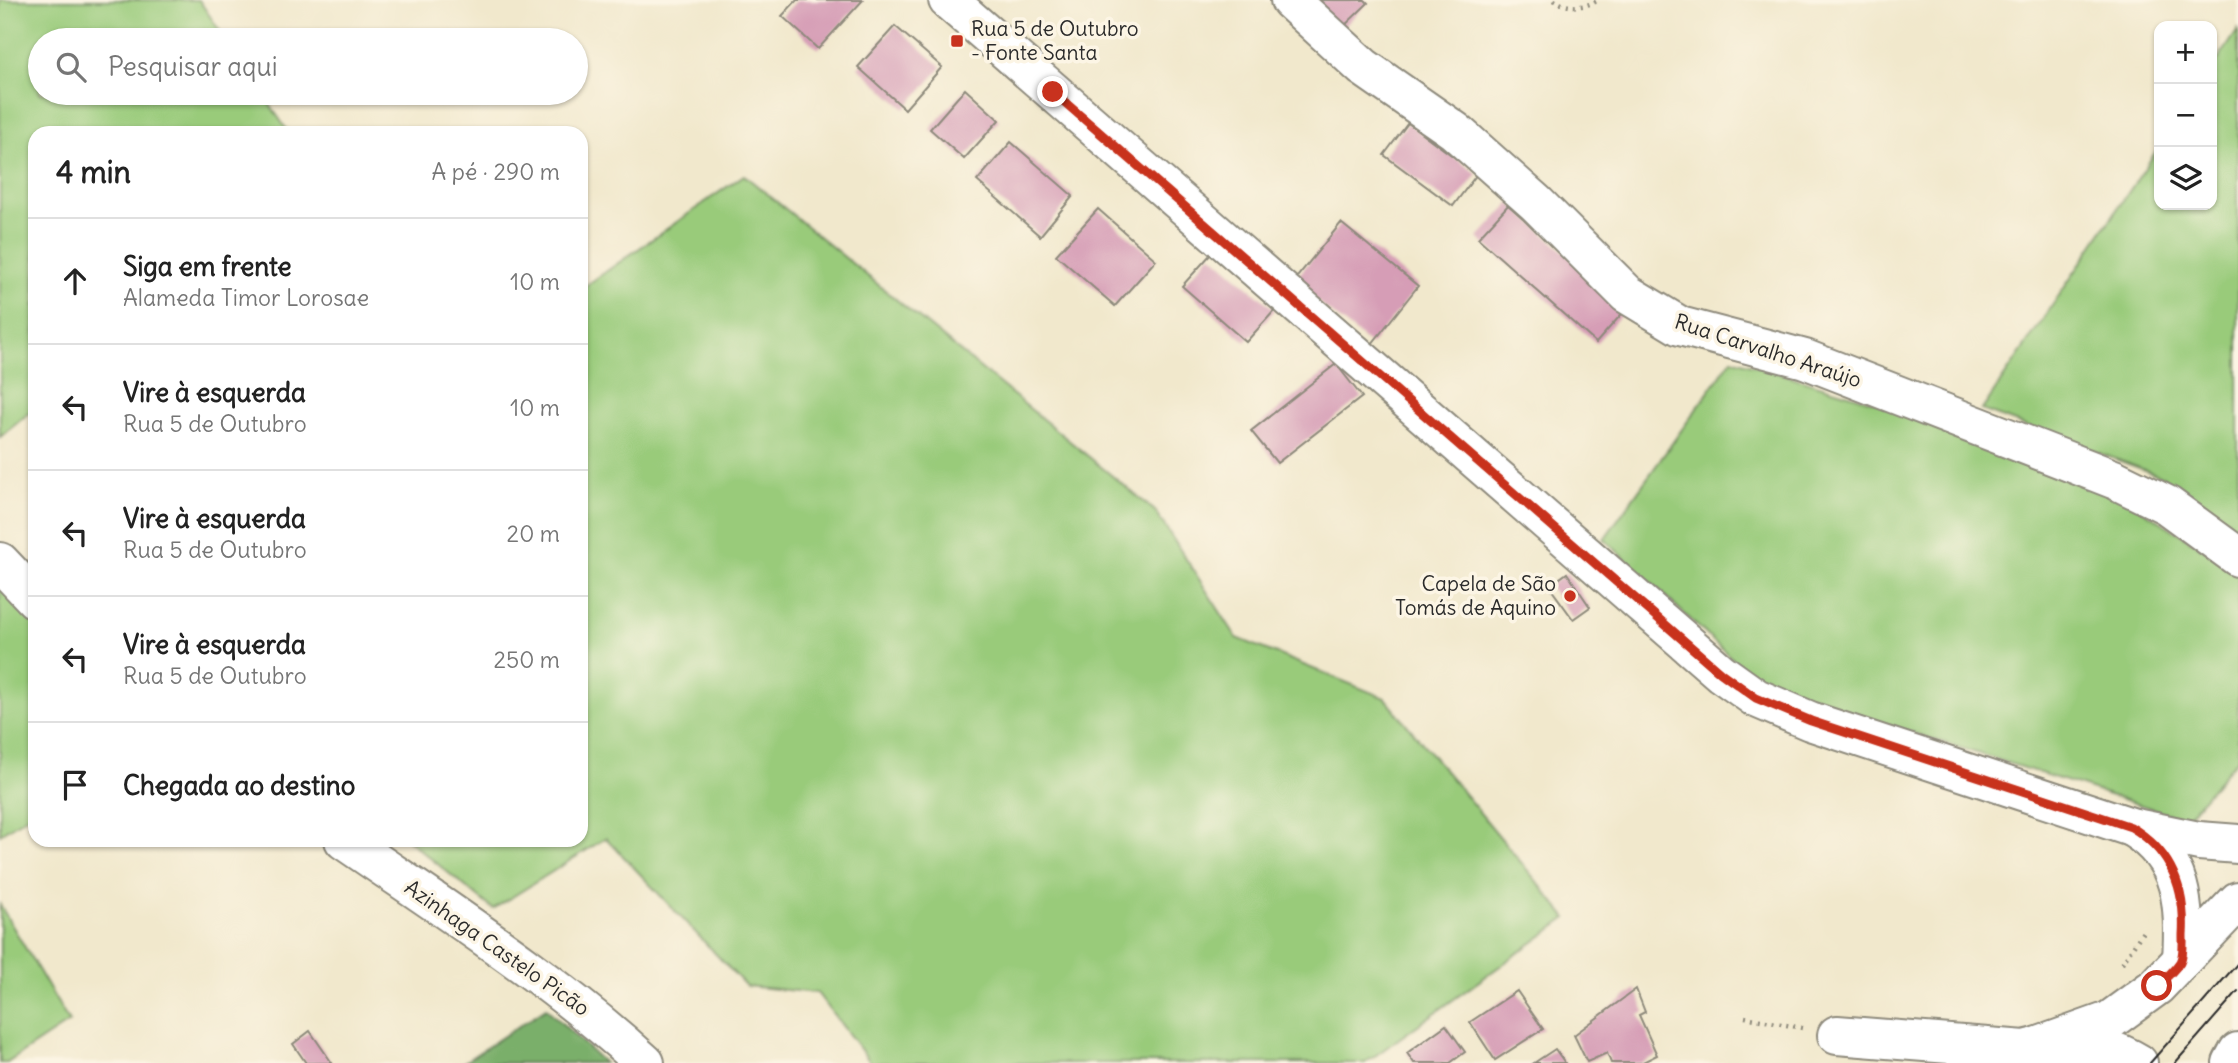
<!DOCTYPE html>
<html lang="pt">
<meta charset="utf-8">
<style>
body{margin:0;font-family:Delius,sans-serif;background:#f6f6f6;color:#222}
.controls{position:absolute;right:21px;top:21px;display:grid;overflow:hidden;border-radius:14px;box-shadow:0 2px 5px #0004}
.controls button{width:63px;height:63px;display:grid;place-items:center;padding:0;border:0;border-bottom:2px solid #e0e0e0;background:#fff;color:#222;font:35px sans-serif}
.stop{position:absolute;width:21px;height:21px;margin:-16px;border:5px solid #c8321e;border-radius:50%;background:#fff}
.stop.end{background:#c8321e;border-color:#fff;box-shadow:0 2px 7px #0008}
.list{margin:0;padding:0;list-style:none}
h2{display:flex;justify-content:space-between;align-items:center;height:91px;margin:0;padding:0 28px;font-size:30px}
h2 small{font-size:23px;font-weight:400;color:#767676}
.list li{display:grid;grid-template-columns:46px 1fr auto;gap:21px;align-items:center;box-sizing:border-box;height:126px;padding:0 28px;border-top:2px solid #e0e0e0}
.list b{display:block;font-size:26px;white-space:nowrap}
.list p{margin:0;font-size:23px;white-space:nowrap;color:#767676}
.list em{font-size:23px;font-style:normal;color:#767676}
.icon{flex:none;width:38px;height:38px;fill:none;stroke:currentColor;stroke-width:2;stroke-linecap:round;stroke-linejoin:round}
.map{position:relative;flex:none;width:2238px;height:1063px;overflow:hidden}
.search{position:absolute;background:#fff;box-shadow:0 2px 5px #0004;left:28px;top:28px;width:560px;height:77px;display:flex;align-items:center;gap:18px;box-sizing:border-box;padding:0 24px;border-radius:38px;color:#767676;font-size:26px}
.panel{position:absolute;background:#fff;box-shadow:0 2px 5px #0004;left:28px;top:126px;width:560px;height:721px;border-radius:21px}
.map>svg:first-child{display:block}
.green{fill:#99cb7a;stroke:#627b52;stroke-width:2}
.forest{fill:#7aaf6a;stroke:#526d4a;stroke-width:2}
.building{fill:#d69db6}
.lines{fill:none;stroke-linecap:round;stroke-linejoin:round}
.minor-casing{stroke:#8e8a7c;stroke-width:42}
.primary-casing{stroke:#8e8a7c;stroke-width:42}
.path{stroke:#8e8a7c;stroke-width:4.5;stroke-dasharray:2 5;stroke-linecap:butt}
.minor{stroke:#fff;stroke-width:38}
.primary{stroke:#fff;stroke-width:38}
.tram{stroke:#2b2b2b;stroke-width:2}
.route{stroke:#c8321e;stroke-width:9}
.poi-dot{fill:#c8321e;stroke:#fcf5e5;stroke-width:2.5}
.labels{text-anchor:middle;stroke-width:7;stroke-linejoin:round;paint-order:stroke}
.poi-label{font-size:21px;fill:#2b2b2b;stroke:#fcf5e5;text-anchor:start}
.street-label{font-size:21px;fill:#2b2b2b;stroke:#fcf5e5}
</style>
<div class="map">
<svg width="2238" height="1063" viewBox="0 0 2238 1063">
<rect width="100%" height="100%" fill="#fcf5e5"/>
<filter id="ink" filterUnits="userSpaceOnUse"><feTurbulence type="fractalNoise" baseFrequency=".0143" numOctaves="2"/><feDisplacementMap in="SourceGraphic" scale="14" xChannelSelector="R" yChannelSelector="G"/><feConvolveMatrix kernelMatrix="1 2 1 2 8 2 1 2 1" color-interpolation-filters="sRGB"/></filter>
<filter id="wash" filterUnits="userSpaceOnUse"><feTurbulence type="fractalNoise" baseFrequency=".00686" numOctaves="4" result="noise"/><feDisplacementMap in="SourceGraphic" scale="28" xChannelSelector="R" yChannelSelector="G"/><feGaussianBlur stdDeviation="1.57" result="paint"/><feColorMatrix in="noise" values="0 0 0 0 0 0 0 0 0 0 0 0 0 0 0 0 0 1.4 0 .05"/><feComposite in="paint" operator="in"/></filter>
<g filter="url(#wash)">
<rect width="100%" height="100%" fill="#f1e8cc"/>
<g class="green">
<path d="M0 0H199L226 40H40V93H262L289 133H35V408L0 437Z"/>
<path d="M2238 30V541L2164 477 1982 410 2159 147V205H2212V69Z"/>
<path d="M744 175 1155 511 1237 638 1385 698 1567 918 1365 1063H871L817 993 746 986 606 838 493 909 408 840H581V289Z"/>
<path d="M1732 359 1869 400 2114 492 2238 571V758L2185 819 1771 688 1738 664 1604 539Z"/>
<path d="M0 562 35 599V811L0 834Z"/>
<path d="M0 905 69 1022 7 1063H0Z"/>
</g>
<path class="forest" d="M546 1008 604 1063H463Z"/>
<g id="blocks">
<g class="building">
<path d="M797 0H863L818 49 782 16Z"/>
<path d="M1310 0H1365L1368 3 1339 31Z"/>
<path d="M895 26 942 67 905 109 858 67Z"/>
<path d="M965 89 999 120 964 159 930 129Z"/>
<path d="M1408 123 1477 174 1453 206 1384 155Z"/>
<path d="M1011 142 1073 196 1040 236 977 181Z"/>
<path d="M1510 203 1627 308 1596 343 1478 238Z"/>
<path d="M1098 209 1156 260 1115 306 1056 255Z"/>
<path d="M1341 223 1418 286 1371 345 1293 282Z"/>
<path d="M1211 254 1275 310 1246 342 1182 286Z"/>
<path d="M1336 364 1362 397 1277 463 1251 431Z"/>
<path d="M1567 573 1590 607 1573 619 1549 586Z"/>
<path d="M1636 989 1645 1012 1639 1015 1657 1055 1641 1063H1611L1607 1053 1587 1062 1574 1035Z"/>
<path d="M1517 991 1543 1029 1495 1060 1470 1022Z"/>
<path d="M1446 1025 1465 1052 1450 1063H1414L1407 1053Z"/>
<path d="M310 1031 332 1063H306L293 1044Z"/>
<path d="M1555 1049 1565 1063H1534Z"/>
</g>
</g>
</g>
<g filter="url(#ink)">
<use href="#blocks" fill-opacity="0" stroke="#8e8a7c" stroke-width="2"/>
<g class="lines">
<defs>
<g id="minor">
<path d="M948 0 1721 673 1756 698 1810 721 2131 827 2199 841 2238 844"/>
<path d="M1290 0 1363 67 1455 131 1536 203 1627 294 1680 326 1805 359 2116 480 2167 505 2238 557"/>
<path d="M0 562 35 599"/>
<path d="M2133 828C2184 859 2185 905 2182 960"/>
<path d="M344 840C447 911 552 978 645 1063"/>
<path d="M1837 1035 2025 1050"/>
</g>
<g id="primary">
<path d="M2039 1046 2109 1021 2157 986 2238 901"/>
<path d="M1996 1063C2040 1038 2094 1036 2138 1063"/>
<path d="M2232 1063 2238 1052"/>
</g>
</defs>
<use href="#minor" class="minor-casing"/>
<use href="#primary" class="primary-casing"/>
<g class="path">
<path d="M1554 0C1568 9 1584 8 1599 0"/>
<path d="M2122 963 2144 930"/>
<path d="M1745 1017 1802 1028"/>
</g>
<use href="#minor" class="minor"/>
<use href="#primary" class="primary"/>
<g class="tram">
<path d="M2150 1063 2238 963"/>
<path d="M2175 1063 2238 991"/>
</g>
</g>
</g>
<g class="lines" filter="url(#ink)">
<path class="route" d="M1053 92 1721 673 1756 698 1811 721 2131 827C2171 851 2186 888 2183 935 2183 943 2184 955 2180 962 2174 971 2165 979 2157 986"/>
</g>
<g class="poi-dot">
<rect x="950" y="34" width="14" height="14" rx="3.5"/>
<circle cx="1570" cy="596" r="7"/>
</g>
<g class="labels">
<g class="poi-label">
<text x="971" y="36">Rua 5 de Outubro<tspan x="971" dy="24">- Fonte Santa</tspan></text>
<text x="1556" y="591" text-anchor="end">Capela de São<tspan x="1556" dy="24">Tomás de Aquino</tspan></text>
</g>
<g class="street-label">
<text transform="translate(1768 351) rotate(18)" y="7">Rua Carvalho Araújo</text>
<text transform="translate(497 948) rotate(35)" y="7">Azinhaga Castelo Picão</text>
</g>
</g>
</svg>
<div class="controls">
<button>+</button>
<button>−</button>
<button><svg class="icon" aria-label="layers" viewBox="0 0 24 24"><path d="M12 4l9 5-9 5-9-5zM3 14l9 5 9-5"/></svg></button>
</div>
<div class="stop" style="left:2157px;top:986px"></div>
<div class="stop end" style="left:1053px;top:92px"></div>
<div class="search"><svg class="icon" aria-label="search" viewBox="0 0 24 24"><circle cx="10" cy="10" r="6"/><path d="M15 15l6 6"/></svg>Pesquisar aqui</div>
<section class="panel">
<h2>4 min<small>A pé · 290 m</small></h2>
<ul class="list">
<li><svg class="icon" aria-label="ahead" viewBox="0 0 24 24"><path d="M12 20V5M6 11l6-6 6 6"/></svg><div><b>Siga em frente</b><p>Alameda Timor Lorosae</p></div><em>10 m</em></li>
<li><svg class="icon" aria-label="left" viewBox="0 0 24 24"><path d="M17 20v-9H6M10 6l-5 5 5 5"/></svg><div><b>Vire à esquerda</b><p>Rua 5 de Outubro</p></div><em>10 m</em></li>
<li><svg class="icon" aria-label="left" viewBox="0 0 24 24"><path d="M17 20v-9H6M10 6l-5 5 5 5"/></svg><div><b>Vire à esquerda</b><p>Rua 5 de Outubro</p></div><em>20 m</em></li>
<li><svg class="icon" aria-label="left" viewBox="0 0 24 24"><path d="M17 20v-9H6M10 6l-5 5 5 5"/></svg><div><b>Vire à esquerda</b><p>Rua 5 de Outubro</p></div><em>250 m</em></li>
<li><svg class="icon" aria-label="arrive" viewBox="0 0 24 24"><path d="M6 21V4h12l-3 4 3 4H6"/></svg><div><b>Chegada ao destino</b></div></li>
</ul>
</section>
</div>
